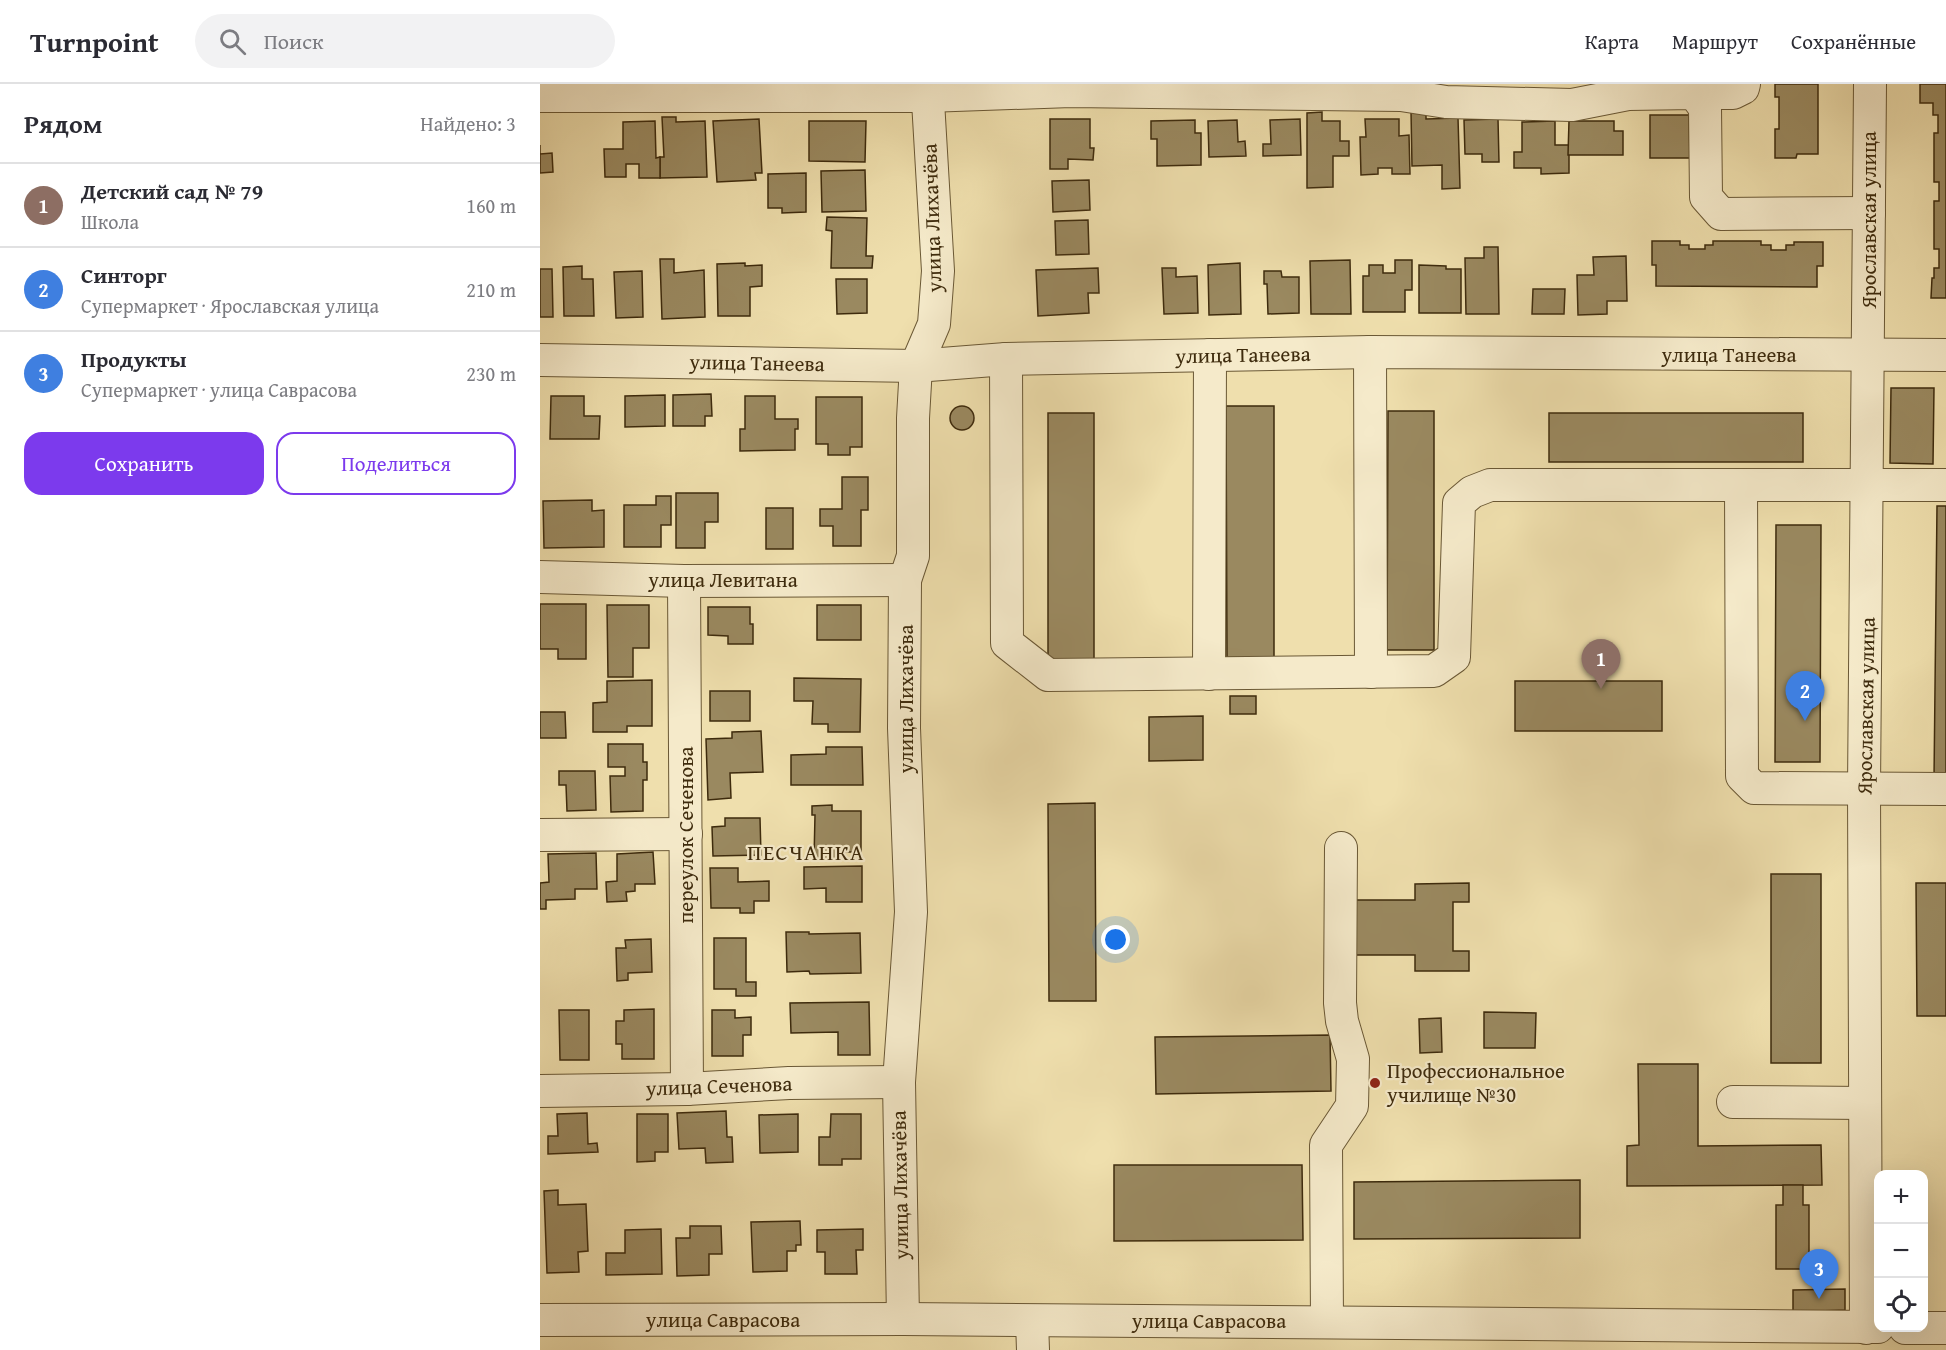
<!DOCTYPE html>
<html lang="ru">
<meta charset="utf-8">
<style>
body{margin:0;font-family:"Gentium Book Plus",serif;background:#f2f2f3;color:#2b2b33}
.controls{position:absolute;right:18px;bottom:18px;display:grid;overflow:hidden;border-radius:12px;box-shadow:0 6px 24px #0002}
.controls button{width:54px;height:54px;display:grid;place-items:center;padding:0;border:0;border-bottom:2px solid #e1e1e2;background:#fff;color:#2b2b33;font:30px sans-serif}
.you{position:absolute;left:576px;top:856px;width:21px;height:21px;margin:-15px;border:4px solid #fff;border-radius:50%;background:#1a73e8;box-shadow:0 0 0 9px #1a73e833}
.badge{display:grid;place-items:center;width:39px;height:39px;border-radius:50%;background:#7c3aed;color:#fff;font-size:20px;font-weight:700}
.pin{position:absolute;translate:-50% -50px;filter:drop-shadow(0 2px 3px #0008)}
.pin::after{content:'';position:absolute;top:32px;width:21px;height:18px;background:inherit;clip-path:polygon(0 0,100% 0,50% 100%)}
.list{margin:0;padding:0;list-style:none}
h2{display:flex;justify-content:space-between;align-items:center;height:78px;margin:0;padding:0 24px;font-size:26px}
h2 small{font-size:20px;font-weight:400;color:#7c7c81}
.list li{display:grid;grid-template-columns:39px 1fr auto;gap:18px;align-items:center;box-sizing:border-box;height:84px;padding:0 24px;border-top:2px solid #e1e1e2}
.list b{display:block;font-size:22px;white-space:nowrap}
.list p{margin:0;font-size:20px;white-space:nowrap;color:#7c7c81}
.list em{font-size:20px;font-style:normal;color:#7c7c81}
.actions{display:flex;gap:12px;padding:18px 24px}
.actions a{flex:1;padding:14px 0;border:2px solid #7c3aed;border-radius:18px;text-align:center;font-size:21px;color:#7c3aed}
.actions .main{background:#7c3aed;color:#fff}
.icon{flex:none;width:33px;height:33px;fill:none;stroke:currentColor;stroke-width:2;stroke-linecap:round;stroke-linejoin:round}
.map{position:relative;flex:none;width:1406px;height:1266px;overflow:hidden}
header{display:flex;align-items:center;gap:36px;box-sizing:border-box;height:84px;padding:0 30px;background:#fff;border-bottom:2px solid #e1e1e2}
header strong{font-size:28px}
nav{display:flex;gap:33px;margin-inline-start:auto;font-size:21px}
.search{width:420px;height:54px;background:#f2f2f3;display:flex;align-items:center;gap:15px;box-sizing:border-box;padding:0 21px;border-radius:33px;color:#7c7c81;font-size:22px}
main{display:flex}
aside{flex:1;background:#fff}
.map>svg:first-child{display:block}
.building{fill:#9a8960;stroke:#3e2b0d;stroke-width:1.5}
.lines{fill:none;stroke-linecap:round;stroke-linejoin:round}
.minor-casing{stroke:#6a5835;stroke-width:34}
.minor{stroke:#f5eaca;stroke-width:32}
.poi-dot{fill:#8f2418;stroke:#f5eaca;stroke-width:2}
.labels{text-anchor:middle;stroke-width:4.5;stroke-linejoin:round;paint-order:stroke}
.street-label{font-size:21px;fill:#3e2b0d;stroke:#f5eaca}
.poi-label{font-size:21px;fill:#3e2b0d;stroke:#f5eaca;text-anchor:start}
.neighbourhood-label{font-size:22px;letter-spacing:1.5px;fill:#3e2b0d;stroke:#f5eaca}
</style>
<header>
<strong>Turnpoint</strong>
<div class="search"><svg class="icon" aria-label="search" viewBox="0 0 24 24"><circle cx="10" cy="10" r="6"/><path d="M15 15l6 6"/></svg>Поиск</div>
<nav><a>Карта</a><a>Маршрут</a><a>Сохранённые</a></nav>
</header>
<main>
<aside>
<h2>Рядом<small>Найдено: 3</small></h2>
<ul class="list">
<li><span class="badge" style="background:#8d6e63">1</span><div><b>Детский сад № 79</b><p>Школа</p></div><em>160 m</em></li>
<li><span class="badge" style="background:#3f7fe0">2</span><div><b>Синторг</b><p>Супермаркет · Ярославская улица</p></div><em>210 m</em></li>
<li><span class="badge" style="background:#3f7fe0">3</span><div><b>Продукты</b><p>Супермаркет · улица Саврасова</p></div><em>230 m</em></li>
</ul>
<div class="actions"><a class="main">Сохранить</a><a>Поделиться</a></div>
</aside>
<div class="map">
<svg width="1406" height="1266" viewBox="0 0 1406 1266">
<rect width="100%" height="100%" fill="#efdfad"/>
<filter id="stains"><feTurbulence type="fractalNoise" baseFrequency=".00333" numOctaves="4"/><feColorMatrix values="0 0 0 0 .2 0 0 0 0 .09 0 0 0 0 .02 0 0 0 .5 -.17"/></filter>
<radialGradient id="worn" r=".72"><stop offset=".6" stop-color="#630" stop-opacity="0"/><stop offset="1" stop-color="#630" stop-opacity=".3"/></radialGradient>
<g class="building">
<path d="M1235 0H1278V70H1257L1256 74H1235V45H1239V13H1235Z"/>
<path d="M1380 0H1406V214H1391L1392 194H1394V184H1399V165H1394V117H1399V98H1394V49H1398V31H1393V19H1380Z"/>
<path d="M871 27H886V35L918 34 920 104 902 105V81L872 82Z"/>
<path d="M782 28V37H800V57H809V72H793V103L767 104V29Z"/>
<path d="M1110 31H1149L1150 74H1110Z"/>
<path d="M122 33H136V38L165 37 167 93 120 94V73H124Z"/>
<path d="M219 35 222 89H215L216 96 177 98 173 37Z"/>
<path d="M510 35H550V64H554L553 76 528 75V85H510Z"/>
<path d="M760 35 761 71 723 72V60H731L730 36Z"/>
<path d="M825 35H859V52L869 51 870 90H852V84H838V90L821 91 820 53H826Z"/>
<path d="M958 35 959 78H942V70H925L924 36Z"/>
<path d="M655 36V49H661V81L617 82V55H611V37Z"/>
<path d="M697 36 698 58 705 57 706 72 669 73 668 37Z"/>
<path d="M115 37 116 74 120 73V94H99V80H86V93H65L64 65H83V38Z"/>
<path d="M269 37H326L325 78 269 77Z"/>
<path d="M1015 37V61H1029V89L1001 90V84H974V68H982V38Z"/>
<path d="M1029 37H1074V47H1083V71H1028Z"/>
<path d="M0 61V70L12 69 13 88 0 89Z"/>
<path d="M325 86 326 127 282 128 281 87Z"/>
<path d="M266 89V128L242 129V124H228V90Z"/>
<path d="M549 96 550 126 513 128 512 97Z"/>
<path d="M287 133 327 134 326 172H333L332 184H291L292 147 286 146Z"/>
<path d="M548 136 549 170 516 171 515 137Z"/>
<path d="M1112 157H1140V161H1149V165H1165V161H1173V157H1221V161H1231V166H1246V161H1254V158H1283V182H1277V203L1116 202V181H1112Z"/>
<path d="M944 163H958L959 230H926L925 174H944Z"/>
<path d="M1086 172 1087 217H1067V230L1038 231 1037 191H1054L1053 173Z"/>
<path d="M120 175H134V189L164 186 165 233 122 235Z"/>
<path d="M810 176 811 230H771L770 177Z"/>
<path d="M855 176H872V206H865V228H823V192H829V181H843V189H855Z"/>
<path d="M205 179V182L222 181V202L210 203V232H178L177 180Z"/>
<path d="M700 179 701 230 669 231 668 181Z"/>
<path d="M879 181 906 182V185H921V229H879Z"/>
<path d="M42 182V195H53L54 232H24L23 183Z"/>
<path d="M558 184 559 209H548L549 229 498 232 496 186Z"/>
<path d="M622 184H636V193L657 192 658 229 624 230Z"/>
<path d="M0 185H12L13 233H0Z"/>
<path d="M102 187 103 233 76 234 74 188Z"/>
<path d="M724 187H741L742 193H759V229L728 230 727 200H724Z"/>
<path d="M296 195H327V229L297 230Z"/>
<path d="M993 205H1025L1024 230H992Z"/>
<path d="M1351 304H1394L1393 380 1350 379Z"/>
<path d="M171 310 172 332H165V342H133V311Z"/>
<path d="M125 311V342L85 343V312Z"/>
<path d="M11 312H44V332H60L59 355H10Z"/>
<path d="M205 312H235V335H258V345H255V366L200 367V345H205Z"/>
<path d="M276 313H322V363H310V371H288V360H276Z"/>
<path d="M686 322H734V577H687Z"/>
<circle cx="422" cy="334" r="12"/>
<path d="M848 327H894V566H847Z"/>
<rect x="508" y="329" width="46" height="251"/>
<rect x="1009" y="329" width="254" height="49"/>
<path d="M302 393H328V426H321V462H293V442H280V425H302Z"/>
<path d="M136 409H178V438H165V464H136Z"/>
<path d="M116 412H131V441H121V463H84V421H116Z"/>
<path d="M52 416V427L64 426V463L4 464 3 417Z"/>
<path d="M1397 422H1406V695H1394Z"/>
<rect x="226" y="424" width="27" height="41"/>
<path d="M1236 441H1281L1280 678H1235Z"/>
<path d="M0 520H46V575H18V565H0Z"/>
<path d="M67 521H109V564H93V593H68Z"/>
<rect x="277" y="521" width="44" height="35"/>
<path d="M168 523H210V540H213V560H188V552L168 551Z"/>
<path d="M254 594 321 595 320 648H288V640H272L273 617H254Z"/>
<path d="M112 596V642H87V648H53V619L67 618V597Z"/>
<rect x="975" y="597" width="147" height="50"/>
<rect x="170" y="607" width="40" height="30"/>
<rect x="690" y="612" width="26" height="18"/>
<path d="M0 628H25L26 654H0Z"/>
<path d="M663 632V676L609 677V633Z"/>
<path d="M221 647 223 688 190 689 191 714 168 716 166 655 192 654V648Z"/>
<path d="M68 660H103V678H107V696H103V727L71 728 70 692H85V683H68Z"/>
<path d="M286 663H322L323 701H251V671L286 670Z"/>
<path d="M19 687H55L56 726 27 727 26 701H19Z"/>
<path d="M555 719 556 917H509L508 720Z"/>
<path d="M292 721V727H321V768H299V776H274L275 731H272V722Z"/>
<path d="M185 734H220L221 771 173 772 172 743 185 742Z"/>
<path d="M113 768 115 800H95V807L86 808 87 817 67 818 66 798 77 797V770Z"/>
<path d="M56 769 57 805H35V815L6 816V825H0V799L9 798 8 770Z"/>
<path d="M322 782V818H286V804L264 805V783Z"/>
<path d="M170 784H198V798L229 797V817H214V829H200V824H171Z"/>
<rect x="1231" y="790" width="50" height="189"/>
<path d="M929 799V818H913V867H929V887H875V871H812L811 816H875V800Z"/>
<path d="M1376 799H1406V932H1377Z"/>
<path d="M246 848H269V850L320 849 321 889 270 890 269 887 247 888Z"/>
<path d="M174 854H206V898H216V912H196V905H174Z"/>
<path d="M111 855 112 888 88 889V896L77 897 76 864H86L85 856Z"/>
<path d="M329 918 330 971H298V948L251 949 250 919Z"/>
<path d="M114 925V975H82V960H76V937H84V926Z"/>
<path d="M19 926H49V976H20Z"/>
<path d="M172 926H195V934L211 933V951H203V972H172Z"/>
<path d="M944 928 996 929 995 964H944Z"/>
<path d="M901 934 902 968 880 969 879 935Z"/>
<path d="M790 951 791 1007 616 1010 615 953Z"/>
<path d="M1098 980H1158V1062L1281 1061 1282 1101 1087 1102V1062L1099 1061Z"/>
<path d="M186 1027 187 1053H192L193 1078 166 1079 165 1064 139 1065 137 1029Z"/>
<path d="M47 1029 48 1060 57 1059 58 1068 8 1070V1052H18L17 1030Z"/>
<path d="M97 1030H128V1068H115V1077L97 1078Z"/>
<path d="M258 1030V1068L220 1069 219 1031Z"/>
<path d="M291 1030H321V1075H302V1081H279V1053H290Z"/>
<path d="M574 1081H762L763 1156 574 1157Z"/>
<path d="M1040 1096V1154L814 1155V1098Z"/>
<path d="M1243 1101H1263V1121H1269V1185H1236V1121H1243Z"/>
<path d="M18 1106V1121L46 1120 48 1167 38 1168 39 1188 7 1189 4 1107Z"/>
<path d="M260 1137 261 1161H256V1167H247V1187L213 1188 211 1138Z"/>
<path d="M150 1142H181L182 1170H169V1191L137 1192 136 1154H150Z"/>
<path d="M121 1145 122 1190 66 1191V1169H85V1146Z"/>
<path d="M323 1145V1166H316L317 1190H285V1168H277V1146Z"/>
<path d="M1305 1205V1226L1253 1228V1206Z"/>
</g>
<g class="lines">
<defs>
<g id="minor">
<path d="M1154 9H1193L1203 4 1204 0"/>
<path d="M0 12H387L531 7 861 11 906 18 1032 21 1088 10 1154 9 1165 24 1166 113 1181 130 1329 129"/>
<path d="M830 268 831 588"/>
<path d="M466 275 467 559 508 591 894 587 914 573 919 419 932 408 950 401H1406"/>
<path d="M0 276 376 282 466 275 830 268 1406 271"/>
<path d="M1201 401 1202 692 1214 704 1406 705"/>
<path d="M0 493 144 497 365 496"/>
<path d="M144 497 147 1005"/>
<path d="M669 590 670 271"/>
<path d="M0 751 146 750"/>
<path d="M0 1007 147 1005 249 999 359 998"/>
<path d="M1193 1018 1325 1019"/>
<path d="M363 1235 359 998 371 828 364 644 365 496 373 472V334L376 282 394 240 398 187 387 0"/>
<path d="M0 1236 363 1235 1338 1243"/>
<path d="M492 1237 493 1266"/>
<path d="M787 1238 786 1061 812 1022 813 975 802 937 800 919 801 764"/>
<path d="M1326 1244 1324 705 1330 0"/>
<path d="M1365 1244H1406"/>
</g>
</defs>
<use href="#minor" class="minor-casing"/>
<use href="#minor" class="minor"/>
</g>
<circle class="poi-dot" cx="835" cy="999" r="6"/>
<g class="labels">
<g class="street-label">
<text transform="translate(392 134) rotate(-92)" y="7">улица Лихачёва</text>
<text transform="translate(1329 136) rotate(-90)" y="7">Ярославская улица</text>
<text transform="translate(703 271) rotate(-1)" y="7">улица Танеева</text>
<text x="1189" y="278">улица Танеева</text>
<text transform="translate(217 279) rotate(1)" y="7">улица Танеева</text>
<text x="183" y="503">улица Левитана</text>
<text transform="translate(366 615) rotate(-90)" y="7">улица Лихачёва</text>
<text transform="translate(1326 622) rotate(-89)" y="7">Ярославская улица</text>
<text transform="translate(146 751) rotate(-90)" y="7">переулок Сеченова</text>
<text transform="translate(179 1002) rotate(-2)" y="7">улица Сеченова</text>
<text transform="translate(360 1101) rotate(-91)" y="7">улица Лихачёва</text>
<text x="183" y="1243">улица Саврасова</text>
<text x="669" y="1244">улица Саврасова</text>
</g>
<g class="poi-label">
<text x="847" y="994">Профессиональное<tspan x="847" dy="24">училище №30</tspan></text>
</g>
<g class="neighbourhood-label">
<text x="266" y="776">ПЕСЧАНКА</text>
</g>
</g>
<rect width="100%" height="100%" filter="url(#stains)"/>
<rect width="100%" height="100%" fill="url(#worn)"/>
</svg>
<div class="controls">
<button>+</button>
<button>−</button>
<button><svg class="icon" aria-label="locate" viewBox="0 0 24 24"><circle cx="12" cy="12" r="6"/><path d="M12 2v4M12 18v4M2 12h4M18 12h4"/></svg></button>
</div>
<div class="you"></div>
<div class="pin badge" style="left:1061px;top:605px;background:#8d6e63">1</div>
<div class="pin badge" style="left:1265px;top:637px;background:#3f7fe0">2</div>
<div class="pin badge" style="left:1279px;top:1215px;background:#3f7fe0">3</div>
</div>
</main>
